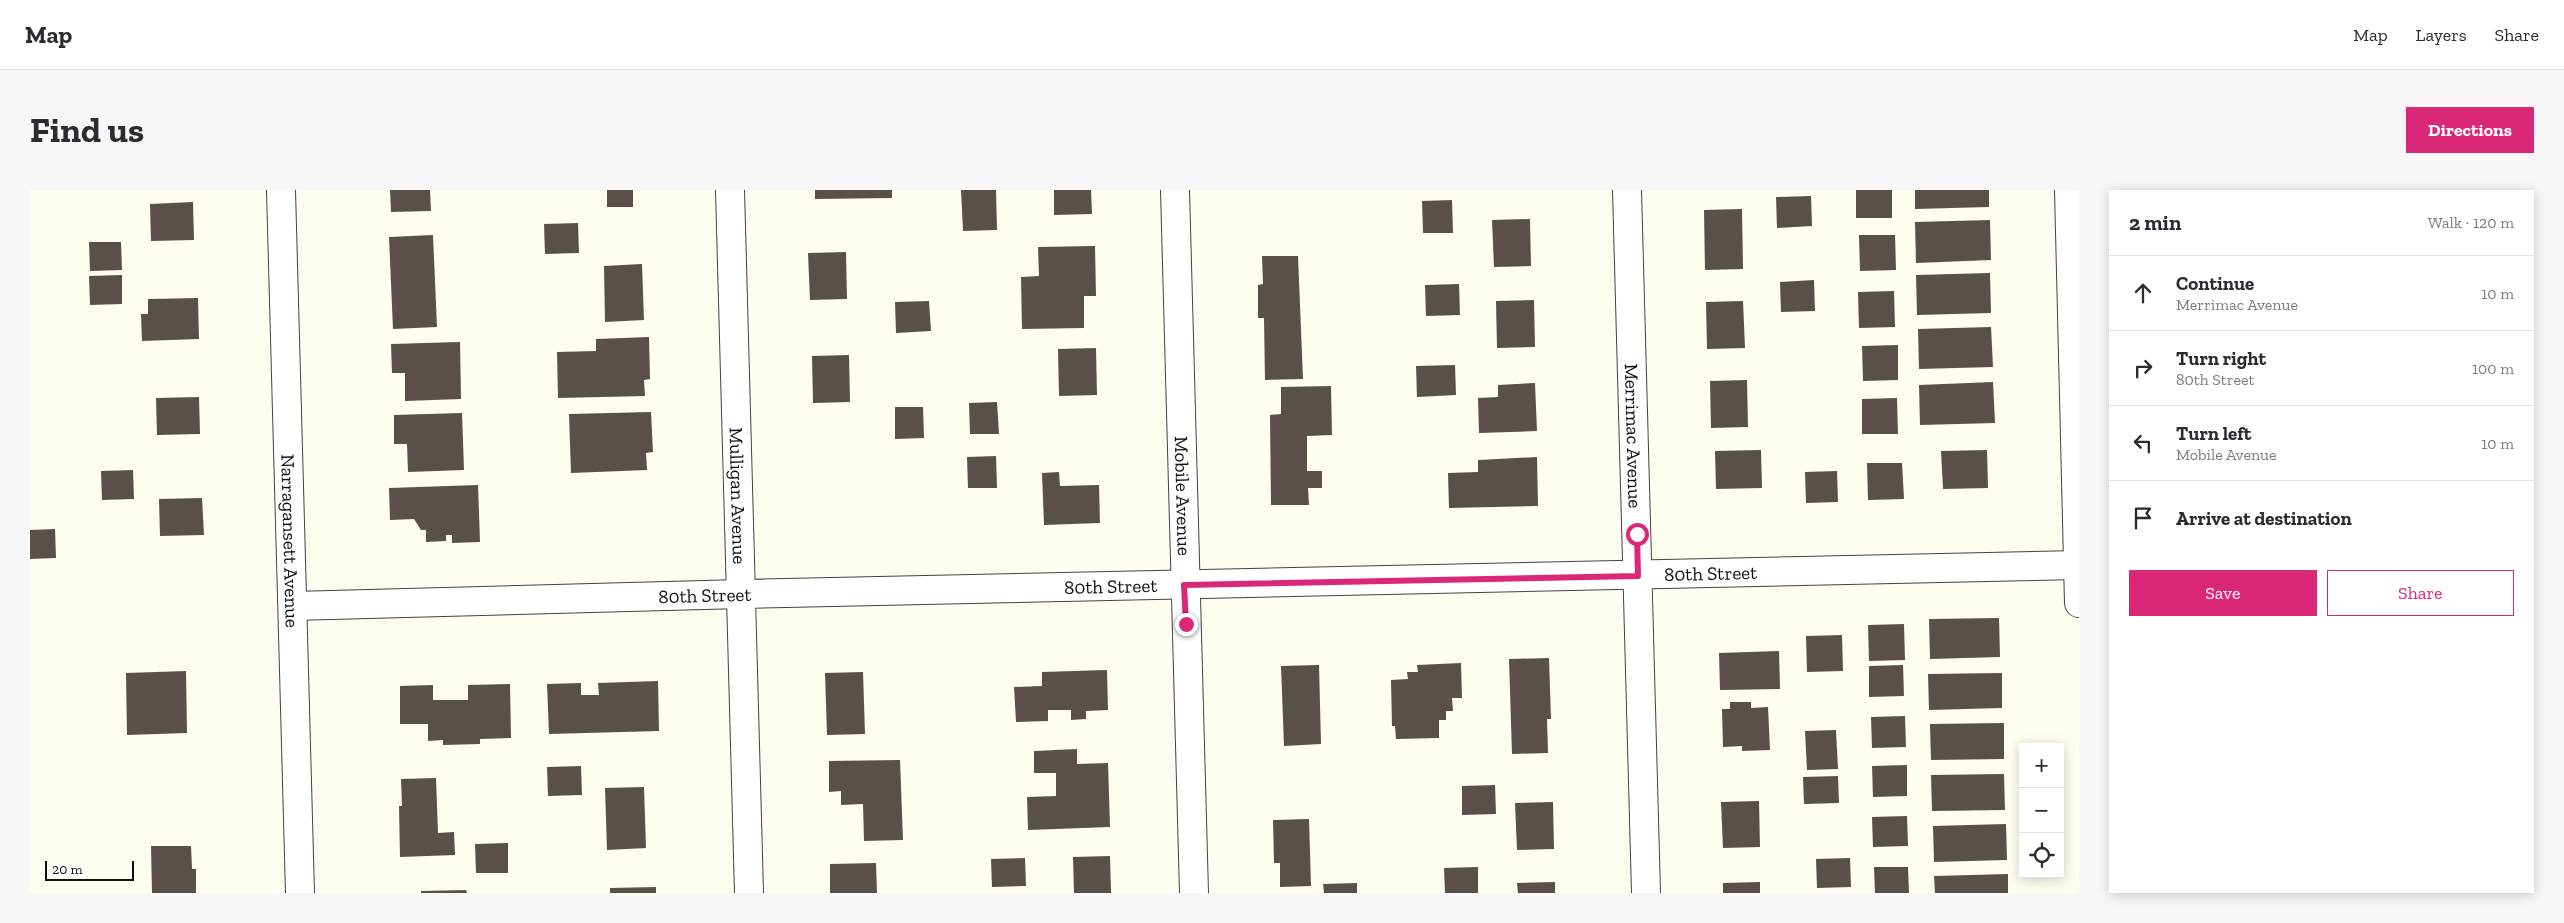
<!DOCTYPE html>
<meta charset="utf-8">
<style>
body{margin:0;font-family:"Zilla Slab",serif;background:#f7f7f7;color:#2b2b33}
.controls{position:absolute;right:15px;bottom:15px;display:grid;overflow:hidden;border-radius:0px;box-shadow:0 2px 12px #0003}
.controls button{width:45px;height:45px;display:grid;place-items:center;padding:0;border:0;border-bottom:1px solid #e1e1e2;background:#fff;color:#2b2b33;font:25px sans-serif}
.scale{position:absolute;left:15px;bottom:12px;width:89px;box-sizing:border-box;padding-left:5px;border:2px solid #0f0f0f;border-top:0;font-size:14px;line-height:18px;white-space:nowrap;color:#0f0f0f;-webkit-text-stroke:4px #fff;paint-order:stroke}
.stop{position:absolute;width:15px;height:15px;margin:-11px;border:4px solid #db2777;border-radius:50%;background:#fff}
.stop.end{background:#db2777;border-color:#fff;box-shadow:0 1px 5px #0008}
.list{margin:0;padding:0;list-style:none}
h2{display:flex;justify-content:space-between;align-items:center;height:65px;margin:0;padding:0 20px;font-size:21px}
h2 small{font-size:16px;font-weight:400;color:#7c7c81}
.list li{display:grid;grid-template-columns:32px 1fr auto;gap:15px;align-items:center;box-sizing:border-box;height:75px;padding:0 20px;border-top:1px solid #e1e1e2}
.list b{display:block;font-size:19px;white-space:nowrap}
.list p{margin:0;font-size:16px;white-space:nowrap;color:#7c7c81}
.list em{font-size:16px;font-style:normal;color:#7c7c81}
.actions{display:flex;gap:10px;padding:15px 20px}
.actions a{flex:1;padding:11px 0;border:1px solid #db2777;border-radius:0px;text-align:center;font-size:18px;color:#db2777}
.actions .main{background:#db2777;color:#fff}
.icon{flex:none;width:28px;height:28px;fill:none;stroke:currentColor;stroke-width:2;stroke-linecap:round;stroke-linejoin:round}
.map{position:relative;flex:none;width:2049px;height:703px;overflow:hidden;border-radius:0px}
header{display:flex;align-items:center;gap:30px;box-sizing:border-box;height:70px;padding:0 25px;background:#fff;border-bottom:1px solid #e1e1e2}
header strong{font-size:24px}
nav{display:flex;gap:28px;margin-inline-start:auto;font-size:18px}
.intro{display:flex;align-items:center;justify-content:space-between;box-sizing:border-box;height:120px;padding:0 30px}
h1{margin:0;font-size:35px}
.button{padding:12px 22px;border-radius:0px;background:#db2777;color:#fff;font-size:18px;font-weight:700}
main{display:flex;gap:30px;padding:0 30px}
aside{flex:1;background:#fff;border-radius:0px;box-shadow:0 2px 12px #0003}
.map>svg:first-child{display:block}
.building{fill:#59504a}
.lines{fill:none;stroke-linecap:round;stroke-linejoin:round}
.minor-casing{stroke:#424242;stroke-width:30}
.minor{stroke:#fff;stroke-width:28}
.route{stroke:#db2777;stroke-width:6}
.labels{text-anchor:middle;stroke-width:5;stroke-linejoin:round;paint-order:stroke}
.street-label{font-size:19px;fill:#0f0f0f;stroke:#fff}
</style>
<header>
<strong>Map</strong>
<nav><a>Map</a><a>Layers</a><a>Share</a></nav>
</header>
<div class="intro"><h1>Find us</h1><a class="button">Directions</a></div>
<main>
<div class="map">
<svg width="2049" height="703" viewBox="0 0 2049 703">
<rect width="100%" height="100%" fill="#fffcf0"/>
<g class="building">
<path d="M360 0H400L401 21 361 22Z"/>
<rect x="577" y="0" width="26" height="17"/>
<path d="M785 0H862V8L785 9Z"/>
<path d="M931 0H966L967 40 933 41Z"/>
<path d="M1024 0H1061L1062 24 1024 25Z"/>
<rect x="1826" y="0" width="36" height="28"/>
<path d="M1885 0H1959V17L1885 19Z"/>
<path d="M1781 6 1782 36 1747 38 1746 7Z"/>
<path d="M1422 10 1423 43H1393L1392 11Z"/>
<path d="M163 12 164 50 121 51 120 14Z"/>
<path d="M1712 19 1713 79 1675 80 1674 20Z"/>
<path d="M1500 29 1501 76 1464 77 1462 30Z"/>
<path d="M1960 30 1961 70 1886 73 1885 32Z"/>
<path d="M548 33 549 63 515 64 514 34Z"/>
<path d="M403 45 407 137 363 139 359 47Z"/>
<path d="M1829 45H1865L1866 80 1830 81Z"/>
<path d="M59 52H91L92 80 60 81Z"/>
<path d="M1065 56 1066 106H1054V138L992 139 991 87 1009 86 1008 57Z"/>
<path d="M816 62 817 109 780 110 778 63Z"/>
<path d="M1232 66H1268L1273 189 1235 190 1234 128H1228V95L1233 94Z"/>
<path d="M612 74 614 130 575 132 574 76Z"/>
<path d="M1960 83 1961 123 1887 125 1886 85Z"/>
<path d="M92 85V114L60 115 59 86Z"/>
<path d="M1784 90 1785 121 1751 122 1750 92Z"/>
<path d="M1429 94 1430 125 1396 126 1395 95Z"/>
<path d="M1864 101 1865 137 1829 138 1828 102Z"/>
<path d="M168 108 169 149 112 151 111 124H118V109Z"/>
<path d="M1504 110 1505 157 1467 158 1466 111Z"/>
<path d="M899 111 901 141 866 143 865 112Z"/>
<path d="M1713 111 1715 158 1677 159 1676 112Z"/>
<path d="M1961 137 1963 177 1889 179 1888 139Z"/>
<path d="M619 147 620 189 614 190 615 206 528 208 527 162 566 161V149Z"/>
<path d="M430 152 431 209 375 211V183H362L361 154Z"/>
<path d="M1868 155V190L1833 191 1832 156Z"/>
<path d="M1066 158 1067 205 1029 206 1028 159Z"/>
<path d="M819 165 820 212 783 213 782 166Z"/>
<path d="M1425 175 1426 205 1387 207 1386 176Z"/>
<path d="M1717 190 1718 237 1681 238 1680 191Z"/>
<path d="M1963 192 1965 233 1890 235 1889 195Z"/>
<path d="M1505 193 1507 241 1449 243 1448 208 1468 207V195Z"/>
<path d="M1301 196 1302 245 1277 246V281H1292V298H1278L1279 315H1241L1240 225 1251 224V197Z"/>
<path d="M169 207 170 244 127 245 126 208Z"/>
<path d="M1867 208 1868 244H1832V209Z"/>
<path d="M967 212 969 244H940L939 213Z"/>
<path d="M865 217H893L894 248 865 249Z"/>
<path d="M621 222 623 262 616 263 617 280 541 283 539 224Z"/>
<path d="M432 223 434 280 378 282 377 254H364V225Z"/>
<path d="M1731 260 1732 298 1686 299 1685 261Z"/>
<path d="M1957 260 1958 298 1913 299 1911 261Z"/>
<path d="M966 266 967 298H938L937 267Z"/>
<path d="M1507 267 1508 316 1419 318 1418 283 1448 282V270Z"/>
<path d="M1837 273H1872L1874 309 1838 310Z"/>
<path d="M103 280 104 309 72 310 71 281Z"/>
<path d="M1807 281 1808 312 1776 313 1775 282Z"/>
<path d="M1029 282 1030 296 1069 295 1070 333 1014 335 1012 283Z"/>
<path d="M448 295 450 352 422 353V345H416V351L396 352V340H391L384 329 360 330 359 298Z"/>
<path d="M172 308 174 345 130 346 129 309Z"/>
<path d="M25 339 26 368 0 369V340Z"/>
<path d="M1969 428 1970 467 1900 469 1899 429Z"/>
<path d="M1874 434 1875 470 1839 471 1838 435Z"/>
<path d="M1812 445 1813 481 1777 482 1776 446Z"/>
<path d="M1749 461 1750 499 1690 500 1689 463Z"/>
<path d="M1519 468 1521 529H1517L1518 563 1482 564 1479 469Z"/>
<path d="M1431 473 1432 508H1422L1423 521H1416V530H1409V548L1366 549 1365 536H1362L1361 490 1378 489 1377 482H1388L1387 475Z"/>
<path d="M1289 475 1291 554 1254 556 1251 476Z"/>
<path d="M1873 475 1874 506 1839 507V476Z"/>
<path d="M1077 480 1078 520 1056 521V529L1041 530V520H1018V531L986 532 984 497 1012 496V482Z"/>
<path d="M156 481 157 543 97 545 96 483Z"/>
<path d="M833 482 835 544 797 545 795 483Z"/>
<path d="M1972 483V518L1899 520 1898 484Z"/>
<path d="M628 491 629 541 519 544 517 494 551 493V505H569L568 493Z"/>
<path d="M480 494 481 548 450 549V554L413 555V550L398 551V534H370V496L403 495V510H438V495Z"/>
<path d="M1700 512H1721V518L1738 517 1740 560 1712 561V556L1693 557 1692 519H1700Z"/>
<path d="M1875 526 1876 557 1842 558 1841 527Z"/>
<path d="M1974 533V569L1901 570 1900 534Z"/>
<path d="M1806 540 1808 579 1777 580 1775 541Z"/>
<path d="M1047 559V574L1078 573 1080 637 998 640 997 607 1026 606V583H1004V561Z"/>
<path d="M870 570 873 650 834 651 833 614 811 615V601L799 602V571Z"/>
<path d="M1877 575V606L1843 607 1842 576Z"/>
<path d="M551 576 552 605 518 606 517 577Z"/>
<path d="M1974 584 1975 620 1902 621 1901 585Z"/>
<path d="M1808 586 1809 613 1774 614 1773 587Z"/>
<path d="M406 588 408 643 424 642 425 665 370 667 369 616H372L371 589Z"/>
<path d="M1465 595 1466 624 1432 625V596Z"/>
<path d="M614 597 616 658 577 660 575 598Z"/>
<path d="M1729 611 1730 657 1693 658 1691 612Z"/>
<path d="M1523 612 1524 659 1487 660 1485 613Z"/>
<path d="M1877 626 1878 656 1843 657 1842 627Z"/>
<path d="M1279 629 1281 696 1250 697V673H1244L1243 630Z"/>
<path d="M1976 634 1977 670 1904 672 1903 636Z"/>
<path d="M478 653V683H446L445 654Z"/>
<path d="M121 656H161L162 679H166V703H122Z"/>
<path d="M1080 666 1081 703H1044L1043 667Z"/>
<path d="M995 668 996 696 962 697 961 669Z"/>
<path d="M1820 668 1821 697 1787 698 1786 669Z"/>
<path d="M846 673 847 703H800V674Z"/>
<path d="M1448 677V703H1415L1414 678Z"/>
<path d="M1844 677H1878L1879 703H1845Z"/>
<path d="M1978 684V703H1905L1904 686Z"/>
<path d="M1525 692V703H1488L1487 693Z"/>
<path d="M1730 692V703H1693V693Z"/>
<path d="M1327 693V703H1294L1293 694Z"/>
<path d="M626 697V703H580V698Z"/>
<path d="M436 700 437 703H391V701Z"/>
</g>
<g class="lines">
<defs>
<g id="minor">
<path id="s1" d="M251 0 270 703"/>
<path id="s2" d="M700 0 719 703"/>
<path id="s3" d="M1145 0 1164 703"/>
<path id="s4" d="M1597 0 1616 703"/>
<path d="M2039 0 2049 413"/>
<path id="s5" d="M263 416 711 404 2049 375"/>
</g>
</defs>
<use href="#minor" class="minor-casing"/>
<use href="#minor" class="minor"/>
</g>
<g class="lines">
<path class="route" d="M1156 434 1154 395 1608 386 1607 344"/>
</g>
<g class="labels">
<g class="street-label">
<text dy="7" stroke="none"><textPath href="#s4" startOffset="246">Merrimac Avenue</textPath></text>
<text dy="7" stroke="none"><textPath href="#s2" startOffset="306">Mulligan Avenue</textPath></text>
<text dy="7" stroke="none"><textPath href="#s3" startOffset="306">Mobile Avenue</textPath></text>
<text dy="7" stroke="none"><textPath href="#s1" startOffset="351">Narragansett Avenue</textPath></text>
<text dy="7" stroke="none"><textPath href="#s5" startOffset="1418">80th Street</textPath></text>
<text dy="7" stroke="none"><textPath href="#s5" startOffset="818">80th Street</textPath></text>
<text dy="7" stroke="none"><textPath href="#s5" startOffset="412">80th Street</textPath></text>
</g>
</g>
</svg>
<div class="controls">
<button>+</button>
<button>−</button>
<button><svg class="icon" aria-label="locate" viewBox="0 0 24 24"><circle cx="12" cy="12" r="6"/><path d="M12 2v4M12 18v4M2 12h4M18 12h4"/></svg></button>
</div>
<div class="scale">20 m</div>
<div class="stop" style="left:1607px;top:344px"></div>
<div class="stop end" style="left:1156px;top:434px"></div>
</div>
<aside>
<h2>2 min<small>Walk · 120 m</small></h2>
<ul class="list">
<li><svg class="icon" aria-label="ahead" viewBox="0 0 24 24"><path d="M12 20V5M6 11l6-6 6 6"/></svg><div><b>Continue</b><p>Merrimac Avenue</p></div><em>10 m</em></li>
<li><svg class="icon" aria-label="right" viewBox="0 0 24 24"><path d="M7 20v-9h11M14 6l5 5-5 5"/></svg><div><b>Turn right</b><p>80th Street</p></div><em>100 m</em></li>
<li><svg class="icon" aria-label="left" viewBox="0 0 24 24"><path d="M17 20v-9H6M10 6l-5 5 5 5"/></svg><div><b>Turn left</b><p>Mobile Avenue</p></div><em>10 m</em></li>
<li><svg class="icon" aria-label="arrive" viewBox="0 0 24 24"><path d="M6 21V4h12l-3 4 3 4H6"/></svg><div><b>Arrive at destination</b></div></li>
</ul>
<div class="actions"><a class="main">Save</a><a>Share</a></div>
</aside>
</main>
